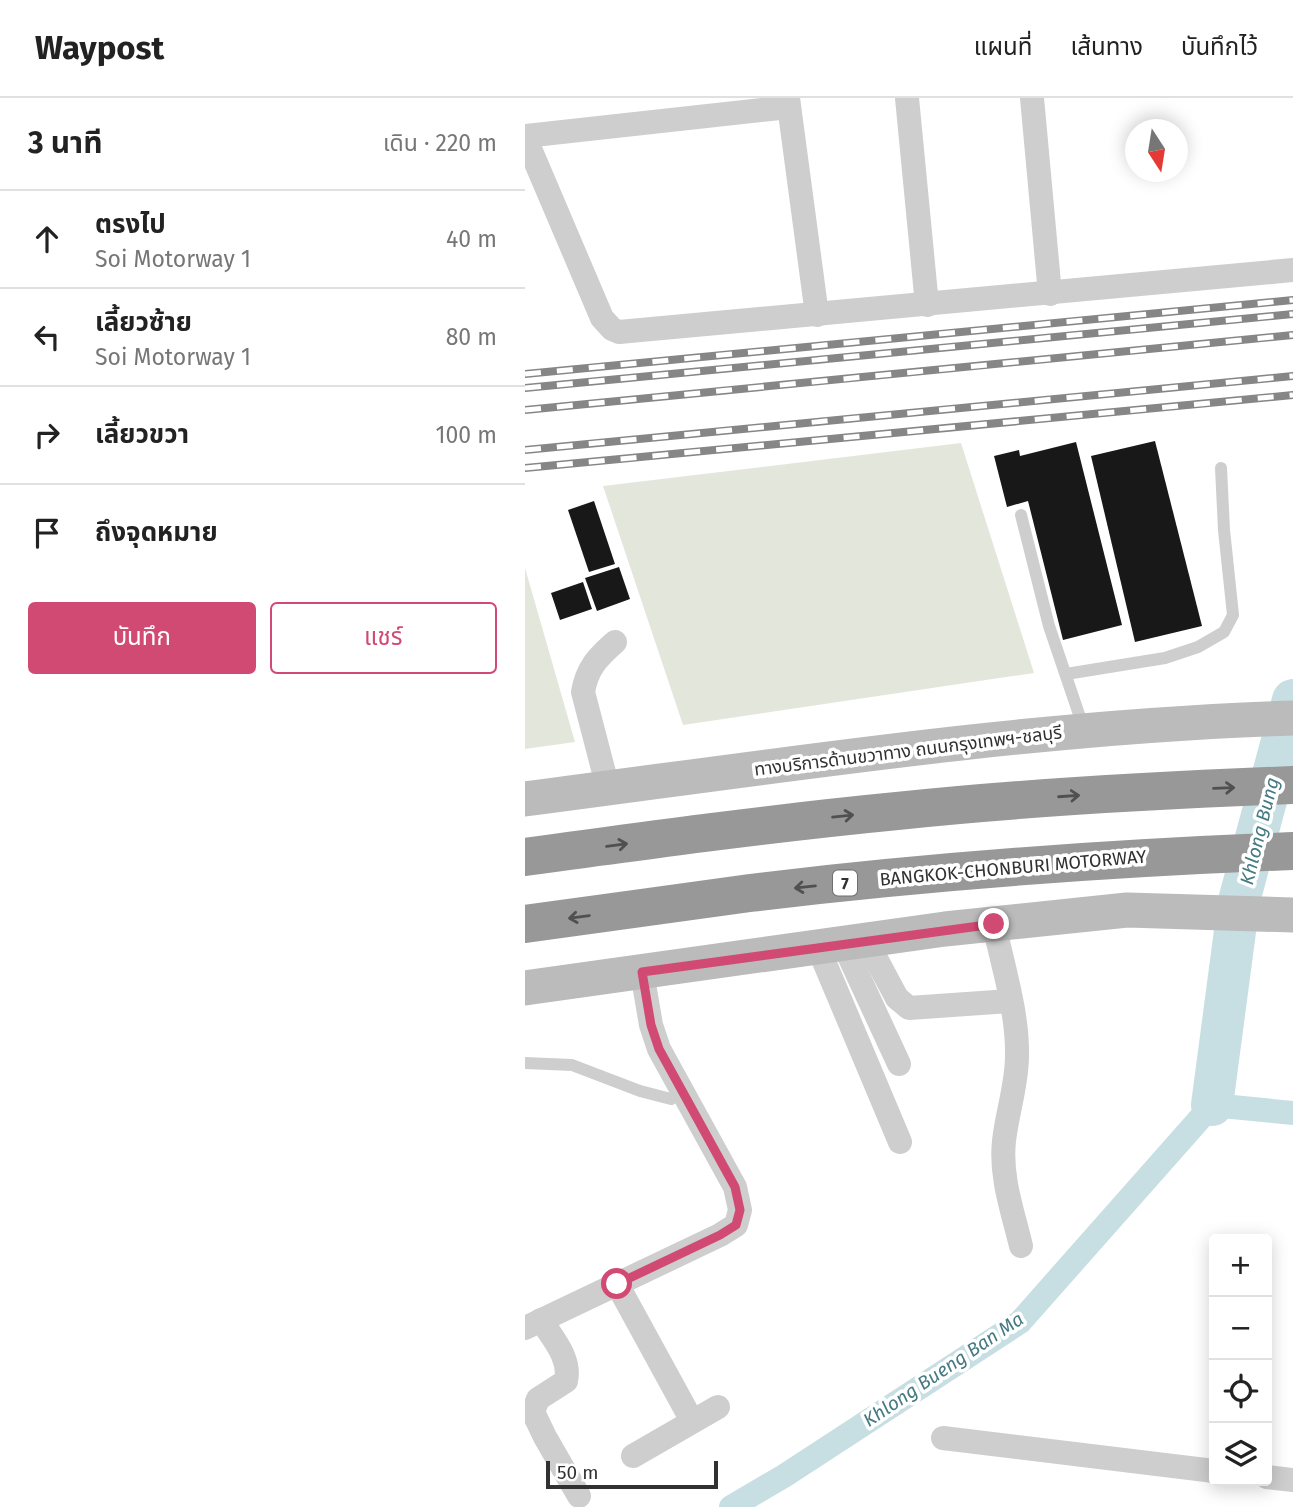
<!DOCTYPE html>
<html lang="th">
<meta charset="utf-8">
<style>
body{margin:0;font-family:"Fira Sans","Noto Sans Thai",sans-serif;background:#f6f6f6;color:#222}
.controls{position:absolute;right:21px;bottom:21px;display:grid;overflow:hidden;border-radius:7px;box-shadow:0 4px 18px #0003}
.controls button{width:63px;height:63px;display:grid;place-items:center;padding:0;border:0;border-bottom:2px solid #e0e0e0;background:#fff;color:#222;font:35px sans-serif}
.compass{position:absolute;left:600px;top:21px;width:63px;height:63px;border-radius:50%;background:#fff;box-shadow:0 4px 18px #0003;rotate:168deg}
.scale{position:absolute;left:21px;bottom:18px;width:172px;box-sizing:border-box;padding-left:7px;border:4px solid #313131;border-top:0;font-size:19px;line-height:24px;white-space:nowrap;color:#313131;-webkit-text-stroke:5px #fff;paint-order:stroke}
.stop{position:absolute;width:21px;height:21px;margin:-16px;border:5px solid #d14a73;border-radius:50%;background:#fff}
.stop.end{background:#d14a73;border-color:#fff;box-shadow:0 2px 7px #0008}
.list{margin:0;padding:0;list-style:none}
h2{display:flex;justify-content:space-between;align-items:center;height:91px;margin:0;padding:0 28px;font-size:30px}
h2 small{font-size:23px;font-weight:400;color:#767676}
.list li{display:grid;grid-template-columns:46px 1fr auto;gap:21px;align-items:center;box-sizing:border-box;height:98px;padding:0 28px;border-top:2px solid #e0e0e0}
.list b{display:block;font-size:26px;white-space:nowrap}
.list p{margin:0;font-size:23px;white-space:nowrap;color:#767676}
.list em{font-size:23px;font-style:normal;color:#767676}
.actions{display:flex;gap:14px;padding:21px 28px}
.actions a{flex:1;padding:16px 0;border:2px solid #d14a73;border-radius:7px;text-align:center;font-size:24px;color:#d14a73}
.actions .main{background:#d14a73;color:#fff}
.icon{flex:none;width:38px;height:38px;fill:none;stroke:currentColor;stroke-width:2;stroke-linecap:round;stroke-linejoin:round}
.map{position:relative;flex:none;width:768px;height:1409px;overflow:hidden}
header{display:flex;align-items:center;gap:42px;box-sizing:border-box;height:98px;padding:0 35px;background:#fff;border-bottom:2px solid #e0e0e0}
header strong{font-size:33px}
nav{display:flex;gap:38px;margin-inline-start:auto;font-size:24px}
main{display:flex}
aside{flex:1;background:#fff}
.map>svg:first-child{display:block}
.green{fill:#e3e7db}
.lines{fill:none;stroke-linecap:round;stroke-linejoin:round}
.canal{stroke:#c7dfe3;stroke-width:24}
.river{stroke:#c7dfe3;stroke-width:42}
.building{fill:#181818}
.service{stroke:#cecece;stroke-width:12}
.minor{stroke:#cecece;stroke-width:24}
.secondary{stroke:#bbb;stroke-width:35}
.motorway{stroke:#989898;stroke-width:38}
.rail-casing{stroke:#868686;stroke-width:8}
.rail{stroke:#fff;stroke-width:5;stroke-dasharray:16;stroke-linecap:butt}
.oneway{stroke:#505050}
.route{stroke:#d14a73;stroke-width:9}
.labels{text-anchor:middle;stroke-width:7;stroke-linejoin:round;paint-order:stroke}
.shield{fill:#fff;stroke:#6f6f6f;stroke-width:2}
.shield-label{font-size:16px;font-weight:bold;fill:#313131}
.street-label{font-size:18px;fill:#313131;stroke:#fff}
.water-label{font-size:19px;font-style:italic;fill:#457a83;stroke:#fff}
</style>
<header>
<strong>Waypost</strong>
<nav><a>แผนที่</a><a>เส้นทาง</a><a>บันทึกไว้</a></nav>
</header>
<main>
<aside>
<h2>3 นาที<small>เดิน · 220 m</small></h2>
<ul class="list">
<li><svg class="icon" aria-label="ahead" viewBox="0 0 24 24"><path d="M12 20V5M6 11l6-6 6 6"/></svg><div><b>ตรงไป</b><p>Soi Motorway 1</p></div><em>40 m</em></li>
<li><svg class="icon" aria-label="left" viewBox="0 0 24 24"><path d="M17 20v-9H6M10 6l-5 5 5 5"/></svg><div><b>เลี้ยวซ้าย</b><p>Soi Motorway 1</p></div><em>80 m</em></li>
<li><svg class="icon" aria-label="right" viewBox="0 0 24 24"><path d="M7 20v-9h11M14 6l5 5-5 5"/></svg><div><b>เลี้ยวขวา</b></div><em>100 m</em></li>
<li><svg class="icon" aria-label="arrive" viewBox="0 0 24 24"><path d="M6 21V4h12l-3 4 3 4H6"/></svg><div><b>ถึงจุดหมาย</b></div></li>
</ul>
<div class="actions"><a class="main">บันทึก</a><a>แชร์</a></div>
</aside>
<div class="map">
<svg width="768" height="1409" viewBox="0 0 768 1409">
<rect width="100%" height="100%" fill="#fff"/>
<g class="green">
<path d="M436 345 509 575 158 627 78 388Z"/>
<path d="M0 470 50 644 0 651Z"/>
</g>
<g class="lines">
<path class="canal" d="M206 1409 259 1378 495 1224 687 1007 768 1015"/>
<path class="river" d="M687 1007 714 803 768 602"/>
</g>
<g class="building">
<path d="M630 343 677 528 610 544 566 358Z"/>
<path d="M551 344 597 527 538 542 503 403 482 409 469 358 494 352 495 358Z"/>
<path d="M69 403 90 466 64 474 43 412Z"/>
<path d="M94 469 105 501 72 513 60 480Z"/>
<path d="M58 484 67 511 35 522 26 495Z"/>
</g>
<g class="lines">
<g class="service">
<path d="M496 417 524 528 559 631"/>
<path d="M541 576 640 560 673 549 699 534 708 517 699 432 696 370"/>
<path d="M0 965 47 967 115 993 146 1001"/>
</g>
<g class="minor">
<path d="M263 0 292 217"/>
<path d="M382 0 402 207"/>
<path d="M507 0 525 196"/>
<path d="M0 38 264 9"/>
<path d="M0 39 77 220 87 231 94 234 768 172"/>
<path d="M83 690 58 594C62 570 73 559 90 544"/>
<path d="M469 826C478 869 493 915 492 958 492 987 482 1015 479 1043 475 1079 488 1114 496 1148"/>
<path d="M341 842 372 900 384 910 485 903"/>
<path d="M318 845 374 966"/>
<path d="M293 849 375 1044"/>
<path d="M92 1186 167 1323"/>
<path d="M16 1222C28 1241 46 1260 41 1283L13 1301 8 1314 20 1339 54 1398"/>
<path d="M0 1230 195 1137 211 1127 215 1112 210 1089 134 951 126 927 117 874"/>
<path d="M418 1340 689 1373"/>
<path d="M108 1358 193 1309"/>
<path d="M742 1379 768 1382"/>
</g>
<g class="secondary">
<path d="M0 701C255 668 510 628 768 620"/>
<path d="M0 890 420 831 602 812 768 817"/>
</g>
<g class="motorway">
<path d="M0 759C124 742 248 725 372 713 504 699 636 692 768 687"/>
<path d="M0 826C75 816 150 805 225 795 405 773 587 760 768 753"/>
</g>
<defs>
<g id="rail">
<path d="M0 276 768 202"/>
<path d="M0 290 768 216"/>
<path d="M0 312 768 237"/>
<path d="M0 352 768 278"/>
<path d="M0 370 768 297"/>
</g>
</defs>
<use href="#rail" class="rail-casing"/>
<use href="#rail" class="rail"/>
</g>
<defs><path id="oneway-shaft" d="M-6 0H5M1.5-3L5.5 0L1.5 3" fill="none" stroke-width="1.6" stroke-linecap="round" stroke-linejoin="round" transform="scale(1.75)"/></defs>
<g class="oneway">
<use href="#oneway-shaft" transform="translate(699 690) rotate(-2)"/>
<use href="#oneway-shaft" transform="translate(544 698) rotate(-4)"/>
<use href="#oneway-shaft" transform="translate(318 718) rotate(-6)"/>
<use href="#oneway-shaft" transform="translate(92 747) rotate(-8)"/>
<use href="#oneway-shaft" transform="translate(280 789) rotate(174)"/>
<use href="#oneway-shaft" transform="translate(54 819) rotate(172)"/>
</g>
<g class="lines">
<path class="route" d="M92 1186 195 1137 211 1127 215 1112 210 1089 134 951 126 927 117 874 469 826"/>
</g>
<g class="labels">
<rect class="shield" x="308" y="772.5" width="24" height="25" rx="5"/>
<g class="shield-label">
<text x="320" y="791">7</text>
</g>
<g class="street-label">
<text transform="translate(383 653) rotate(-7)" y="6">ทางบริการด้านขวาทาง ถนนกรุงเทพฯ-ชลบุรี</text>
<text transform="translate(488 770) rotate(-5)" y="6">BANGKOK-CHONBURI MOTORWAY</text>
</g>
<g class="water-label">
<text transform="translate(734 733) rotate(-76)" y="7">Khlong Bung</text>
<text transform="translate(418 1271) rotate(-34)" y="7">Khlong Bueng Ban Ma</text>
</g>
</g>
</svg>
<div class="controls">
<button>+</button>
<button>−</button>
<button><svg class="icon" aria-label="locate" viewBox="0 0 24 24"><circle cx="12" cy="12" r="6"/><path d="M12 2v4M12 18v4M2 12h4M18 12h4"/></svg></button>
<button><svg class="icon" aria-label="layers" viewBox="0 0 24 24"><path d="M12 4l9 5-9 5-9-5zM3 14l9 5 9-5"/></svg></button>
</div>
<svg class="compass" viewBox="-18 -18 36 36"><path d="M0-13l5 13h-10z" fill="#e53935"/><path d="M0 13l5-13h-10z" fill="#767676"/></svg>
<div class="scale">50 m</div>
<div class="stop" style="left:92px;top:1186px"></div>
<div class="stop end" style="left:469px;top:826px"></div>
</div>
</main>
